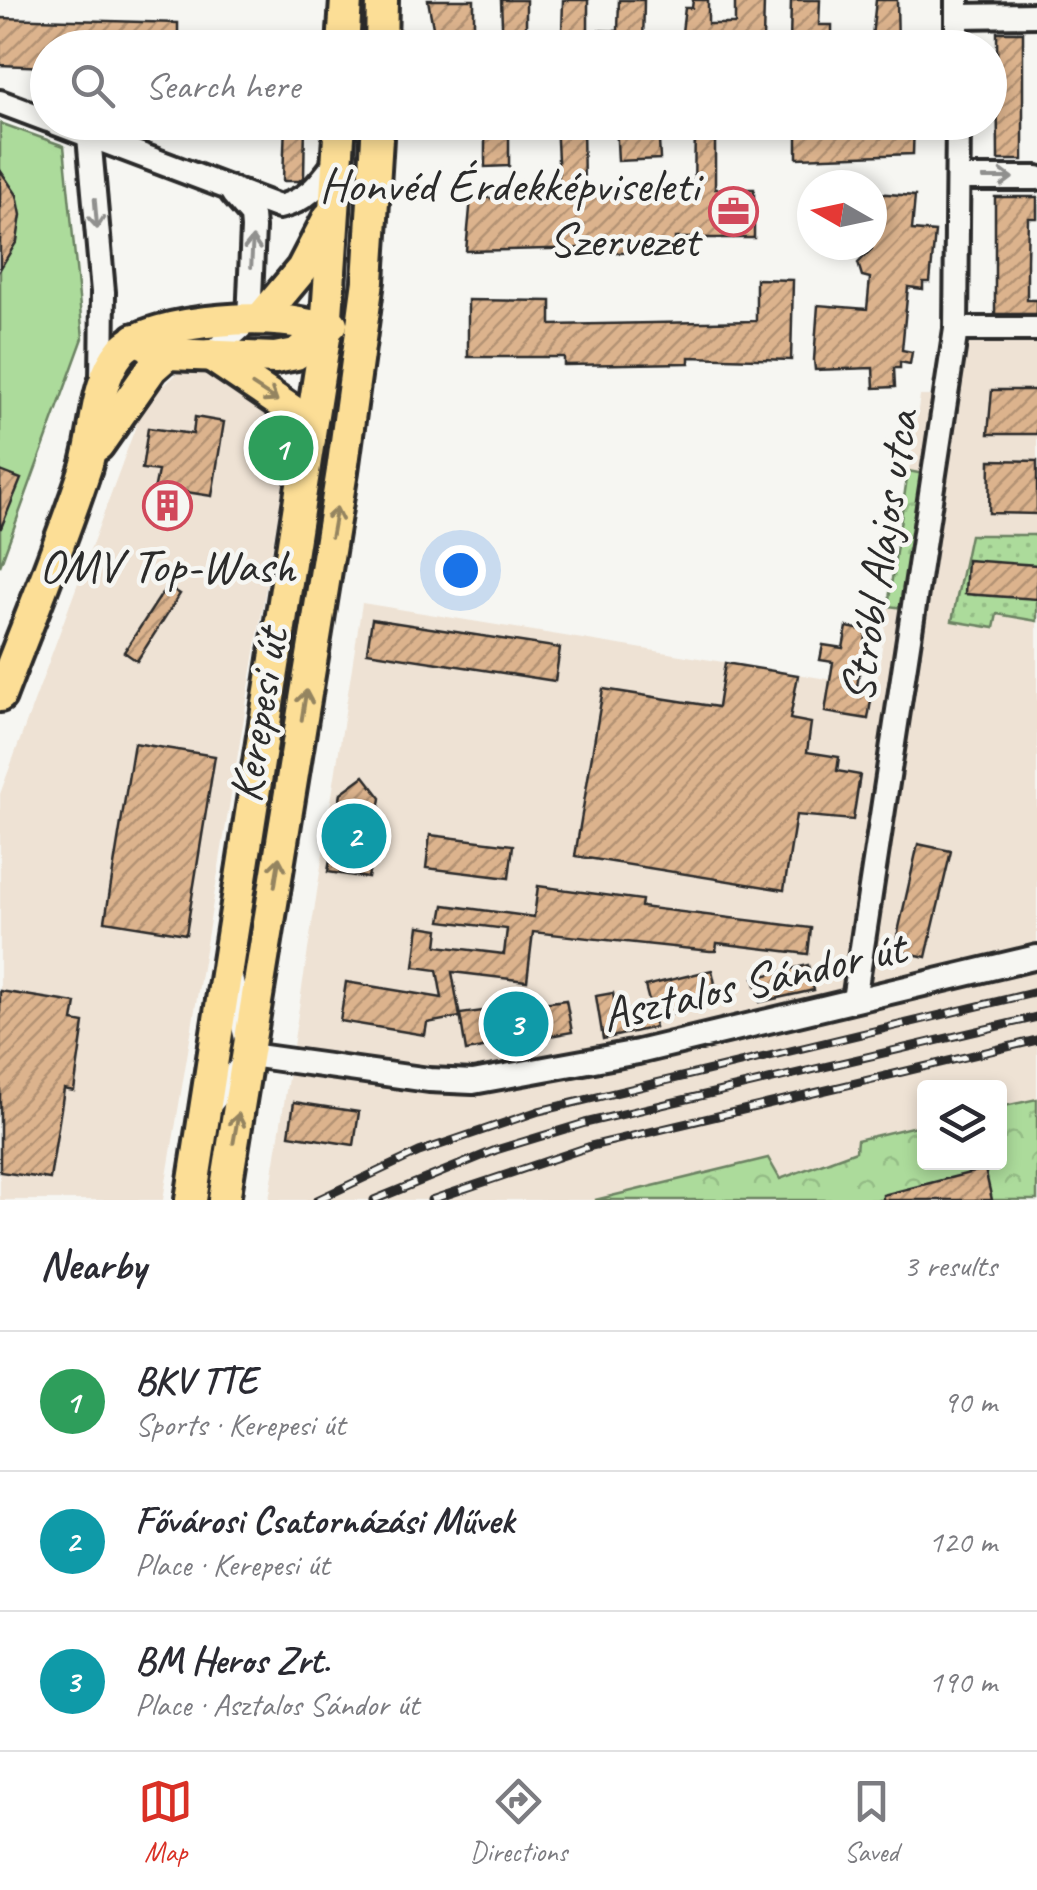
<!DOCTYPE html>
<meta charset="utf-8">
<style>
body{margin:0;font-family:Caveat,sans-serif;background:#f7f7f7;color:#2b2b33}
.controls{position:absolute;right:30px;bottom:30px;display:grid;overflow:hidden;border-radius:10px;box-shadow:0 5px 15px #0003}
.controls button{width:90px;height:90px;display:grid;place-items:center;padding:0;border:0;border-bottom:2px solid #e1e1e2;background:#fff;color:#2b2b33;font:50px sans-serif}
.compass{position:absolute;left:797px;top:170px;width:90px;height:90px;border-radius:50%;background:#fff;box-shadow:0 5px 15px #0003;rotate:279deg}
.you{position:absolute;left:460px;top:570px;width:35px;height:35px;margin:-25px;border:8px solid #fff;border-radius:50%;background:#1a73e8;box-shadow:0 0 0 15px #1a73e833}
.badge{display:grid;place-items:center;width:65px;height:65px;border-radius:50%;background:#d93025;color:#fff;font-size:32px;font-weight:700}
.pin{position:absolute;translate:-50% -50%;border:5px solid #fff;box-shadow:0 2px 10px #0006}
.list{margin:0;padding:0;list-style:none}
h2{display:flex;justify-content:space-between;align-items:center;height:130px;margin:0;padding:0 40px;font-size:42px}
h2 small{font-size:32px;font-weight:400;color:#7c7c81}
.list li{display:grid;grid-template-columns:65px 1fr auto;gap:30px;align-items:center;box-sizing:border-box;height:140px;padding:0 40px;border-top:2px solid #e1e1e2}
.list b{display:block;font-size:38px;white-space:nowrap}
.list p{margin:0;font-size:32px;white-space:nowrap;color:#7c7c81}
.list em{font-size:32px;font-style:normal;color:#7c7c81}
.icon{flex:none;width:55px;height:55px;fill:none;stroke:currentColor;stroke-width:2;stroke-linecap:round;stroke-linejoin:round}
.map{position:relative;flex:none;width:1037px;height:1200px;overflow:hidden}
.search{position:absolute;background:#fff;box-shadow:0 5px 15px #0003;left:30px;right:30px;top:30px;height:110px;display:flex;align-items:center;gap:25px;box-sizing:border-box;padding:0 35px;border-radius:55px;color:#7c7c81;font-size:38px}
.sheet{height:550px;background:#fff}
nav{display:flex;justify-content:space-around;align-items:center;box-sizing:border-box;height:140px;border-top:2px solid #e1e1e2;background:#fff;font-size:28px;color:#7c7c81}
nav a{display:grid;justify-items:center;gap:5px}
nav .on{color:#d93025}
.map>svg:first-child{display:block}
.built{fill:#eee2d4}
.grass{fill:#acdb9b;stroke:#6c8363;stroke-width:2.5}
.forest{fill:url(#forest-crowns);stroke:#6c8363;stroke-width:2.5}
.garden{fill:url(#garden-dots);stroke:#6c8363;stroke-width:2.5}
.building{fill:url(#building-hatch);stroke:#2b2b2b;stroke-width:2.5}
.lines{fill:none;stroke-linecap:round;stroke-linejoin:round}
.minor-casing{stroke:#2b2b2b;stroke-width:30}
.major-casing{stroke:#2b2b2b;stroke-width:38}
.minor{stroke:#f6f6f2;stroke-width:22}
.major{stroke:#fcde96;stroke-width:30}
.rail-casing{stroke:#2b2b2b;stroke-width:9}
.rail{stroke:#f6f6f2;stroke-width:5;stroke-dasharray:15;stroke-linecap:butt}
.oneway{stroke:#90908e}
.oneway2{stroke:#948460}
.labels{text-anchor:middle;stroke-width:9;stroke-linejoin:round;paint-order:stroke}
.poi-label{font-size:48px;fill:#2b2b2b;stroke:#f6f6f2;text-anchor:end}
.street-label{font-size:48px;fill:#2b2b2b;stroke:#f6f6f2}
</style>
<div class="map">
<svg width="1037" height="1200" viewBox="0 0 1037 1200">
<defs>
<pattern id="forest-crowns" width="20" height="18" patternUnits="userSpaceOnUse" patternTransform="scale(2.5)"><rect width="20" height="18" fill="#acdb9b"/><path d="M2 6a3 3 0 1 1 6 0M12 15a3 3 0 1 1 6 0" fill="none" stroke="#94bc86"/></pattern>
<pattern id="garden-dots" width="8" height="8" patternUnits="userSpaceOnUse" patternTransform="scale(2.5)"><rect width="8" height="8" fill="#acdb9b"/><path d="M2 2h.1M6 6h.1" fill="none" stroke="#94bc86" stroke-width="1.8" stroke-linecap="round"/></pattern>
<pattern id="building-hatch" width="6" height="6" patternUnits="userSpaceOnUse" patternTransform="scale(2.5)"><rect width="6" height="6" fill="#dcb38d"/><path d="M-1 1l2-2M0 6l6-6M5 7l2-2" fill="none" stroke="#b39273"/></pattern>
</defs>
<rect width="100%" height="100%" fill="#f6f6f2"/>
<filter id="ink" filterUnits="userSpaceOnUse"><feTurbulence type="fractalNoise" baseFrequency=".01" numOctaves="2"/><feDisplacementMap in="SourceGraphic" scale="20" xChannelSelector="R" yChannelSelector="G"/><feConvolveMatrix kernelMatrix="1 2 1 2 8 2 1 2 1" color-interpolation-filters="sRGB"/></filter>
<g filter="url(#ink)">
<g class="built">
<path d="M944 334H1037V1099L1000 1107V1088H924V1124L857 1139 856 1151 779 1179 768 1158 595 1200H269L362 603 876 687 920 396H942Z"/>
<path d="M182 369 208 373 292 432 163 1200H0V794L144 404Z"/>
</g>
<path class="grass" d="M0 123 64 146 83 338 0 566Z"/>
<g class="forest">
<path d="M908 471 924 474 904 608 888 606Z"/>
<path d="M1037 1099V1200H595L768 1158 780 1179 856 1151 857 1140 924 1124V1162H1000V1107Z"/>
</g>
<path class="garden" d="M970 535H1037V621L997 614 994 628 952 621Z"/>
<g class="building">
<path d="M428 0H474V33H434Z"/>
<path d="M501 0H526V48H503Z"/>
<path d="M563 0H588V30L618 31 619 0H644L643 48H554V33L562 34Z"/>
<path d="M693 0H708V24H735V0H764L763 41H756V48H680L685 8H692Z"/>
<path d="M791 0H820L819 25H832V45L795 48 790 44Z"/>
<path d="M876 0H897L898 46H871Z"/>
<path d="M0 18 178 23V48H48V67L0 65Z"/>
<path d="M997 32H1023V160H998Z"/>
<path d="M285 122H305L304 177 299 181H283Z"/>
<path d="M485 122H509V166L485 167Z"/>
<path d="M556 122H583L584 190 663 189V197H694L695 122H715V189H754V238H675V250L619 253H588V248L466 251 471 198H560Z"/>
<path d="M616 122H658L660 159 618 161Z"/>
<path d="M756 122H914L913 154 797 158V136H756Z"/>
<path d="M0 170 17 195 21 215 17 241 0 269Z"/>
<path d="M873 193 915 196 912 230 935 232 930 282H923V289L908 287 902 350 912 352 910 364 900 362V368H894L895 387 874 388 873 368 815 370 814 360 818 305 867 309 870 278 862 276 858 263 872 249Z"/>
<path d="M995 197H1037V218H1028L1027 260V300H1037V314H995Z"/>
<path d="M756 279 793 280 791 360 689 357V363L564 365V357H468V300L551 301V325L756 321Z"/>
<path d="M992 390H1037V434H988Z"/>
<path d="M195 417 224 422 212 496 186 492 182 516 150 510 158 471 142 469 148 428 193 434Z"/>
<path d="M990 460 1037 461V514L989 513Z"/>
<path d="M0 471 21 479 1 528H0Z"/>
<path d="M967 560 1037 565V599L965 594Z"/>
<path d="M167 586 180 594 137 661 124 652Z"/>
<path d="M372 619 560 648 555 681 367 652Z"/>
<path d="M847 627 867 631 857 686 873 688 868 719 825 712 833 662 820 660 823 645 843 648Z"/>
<path d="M725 663 798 675 790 719 811 723 807 752 839 757 837 771 860 775 853 820 796 815 784 890 575 856 603 689 718 707Z"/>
<path d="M134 743 215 756 186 934 105 921Z"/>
<path d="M364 776 381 798 368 878 328 872 341 793Z"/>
<path d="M430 835 513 845 509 878 426 868Z"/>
<path d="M918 844 951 851 926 957 894 950Z"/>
<path d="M538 886 642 900 641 907 811 928 808 954 717 943 716 951H710L533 932 527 981 452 972 460 1017 427 1023 425 1035 340 1021 346 982 442 998 437 970 414 967 419 926 439 929 437 946 504 954 507 929 441 921 444 905 534 917Z"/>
<path d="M808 965 814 990 760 1002 754 978Z"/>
<path d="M712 970 719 1002 653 1018 655 1027 603 1039 596 996 613 993 616 1013 650 1005 645 986Z"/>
<path d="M0 991 76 1003 73 1021 84 1023 74 1091 64 1089 50 1179 0 1172Z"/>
<path d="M566 1000 572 1032 466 1051 460 1014Z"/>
<path d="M294 1102 359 1112 354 1145 289 1135Z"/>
<path d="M985 1169 992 1200H883V1195Z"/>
</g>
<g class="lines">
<defs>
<g id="minor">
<path d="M957 0V48"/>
<path d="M957 16 1037 15"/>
<path d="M0 102 48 120"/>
<path d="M53 122 279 207C309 200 320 183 338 159"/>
<path d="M89 136 103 292 102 382"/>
<path d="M958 178H1037"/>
<path d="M956 329H1037"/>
<path d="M210 355 249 320 253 228 252 216 233 194"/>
<path d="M854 1000 956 329 958 122"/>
<path d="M250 1055 429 1080 473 1082 638 1052 1037 957"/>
<path d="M208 1107 250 1055 231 977"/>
</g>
<g id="major">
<path d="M343 48 346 0"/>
<path d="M381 48 382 0"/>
<path d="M260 319 302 269 329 217"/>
<path d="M135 339 168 354 275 358 296 354 332 324"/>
<path d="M210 355 291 410 310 440"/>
<path d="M98 445 152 368 168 354"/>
<path d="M0 696C29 620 61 544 86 467 97 431 95 382 121 351 149 318 289 310 326 331"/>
<path d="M191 1200 326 331 340 122"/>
<path d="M224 1200 342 471 368 281 378 122"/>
</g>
</defs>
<use href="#minor" class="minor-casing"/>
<use href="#major" class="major-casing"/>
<use href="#minor" class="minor"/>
<use href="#major" class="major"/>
<defs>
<g id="rail">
<path d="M317 1200 419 1152 539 1111 1037 992"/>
<path d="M374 1200 496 1150 585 1123 1037 1017"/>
<path d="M431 1200 591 1146 1037 1040"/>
</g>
</defs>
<use href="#rail" class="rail-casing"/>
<use href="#rail" class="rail"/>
</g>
<defs><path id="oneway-shaft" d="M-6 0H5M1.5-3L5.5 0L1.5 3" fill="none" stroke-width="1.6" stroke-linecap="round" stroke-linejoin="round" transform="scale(2.5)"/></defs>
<g class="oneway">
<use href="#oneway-shaft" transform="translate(998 178)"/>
<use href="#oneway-shaft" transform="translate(96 214) rotate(85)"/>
<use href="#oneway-shaft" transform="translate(252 252) rotate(-87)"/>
</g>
<g class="oneway2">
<use href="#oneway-shaft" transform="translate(265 393) rotate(33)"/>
<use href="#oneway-shaft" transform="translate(334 522) rotate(-80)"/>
<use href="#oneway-shaft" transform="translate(304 705) rotate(-81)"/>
<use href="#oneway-shaft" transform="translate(277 872) rotate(-81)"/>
<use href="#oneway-shaft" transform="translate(236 1128) rotate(-80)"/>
</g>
</g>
<defs>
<symbol id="office-ring" viewBox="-11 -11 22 22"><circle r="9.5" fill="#f6f6f2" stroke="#d1495b" stroke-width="1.5"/><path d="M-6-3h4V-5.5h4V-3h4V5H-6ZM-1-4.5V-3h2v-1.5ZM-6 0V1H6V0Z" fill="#d1495b"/></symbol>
<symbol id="building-ring" viewBox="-11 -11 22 22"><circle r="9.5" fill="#f6f6f2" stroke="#d1495b" stroke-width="1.5"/><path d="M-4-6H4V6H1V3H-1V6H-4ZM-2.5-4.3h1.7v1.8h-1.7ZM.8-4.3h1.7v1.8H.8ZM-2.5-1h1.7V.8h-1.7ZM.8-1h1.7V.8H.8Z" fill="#d1495b"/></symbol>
</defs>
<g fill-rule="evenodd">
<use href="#office-ring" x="706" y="184" width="55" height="55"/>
<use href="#building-ring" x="140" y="478" width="55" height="55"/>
</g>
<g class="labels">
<g class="poi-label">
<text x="699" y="201">Honvéd Érdekképviseleti<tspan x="699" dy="55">Szervezet</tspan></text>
<text x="167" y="582" text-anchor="middle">OMV Top-Wash</text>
</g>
<g class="street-label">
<text transform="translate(878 556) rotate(-81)" y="17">Stróbl Alajos utca</text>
<text transform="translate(257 715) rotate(-81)" y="17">Kerepesi út</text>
<text transform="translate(753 980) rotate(-13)" y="17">Asztalos Sándor út</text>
</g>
</g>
</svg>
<div class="controls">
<button><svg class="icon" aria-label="layers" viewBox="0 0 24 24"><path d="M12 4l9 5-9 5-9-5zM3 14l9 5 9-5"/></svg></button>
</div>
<svg class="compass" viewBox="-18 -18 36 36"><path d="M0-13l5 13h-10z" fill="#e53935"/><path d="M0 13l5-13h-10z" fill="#7c7c81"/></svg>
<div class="you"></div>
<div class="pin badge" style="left:281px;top:448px;background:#2e9e5b">1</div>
<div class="pin badge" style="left:354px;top:836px;background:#0f9aa8">2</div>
<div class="pin badge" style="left:516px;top:1024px;background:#0f9aa8">3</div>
<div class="search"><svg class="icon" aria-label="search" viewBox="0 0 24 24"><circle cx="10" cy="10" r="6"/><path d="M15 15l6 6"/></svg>Search here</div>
</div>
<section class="sheet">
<h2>Nearby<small>3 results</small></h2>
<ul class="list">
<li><span class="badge" style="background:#2e9e5b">1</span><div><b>BKV TTE</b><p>Sports · Kerepesi út</p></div><em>90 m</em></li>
<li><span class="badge" style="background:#0f9aa8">2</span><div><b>Fővárosi Csatornázási Művek</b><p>Place · Kerepesi út</p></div><em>120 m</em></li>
<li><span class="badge" style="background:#0f9aa8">3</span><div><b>BM Heros Zrt.</b><p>Place · Asztalos Sándor út</p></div><em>190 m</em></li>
</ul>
</section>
<nav>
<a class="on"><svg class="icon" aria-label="map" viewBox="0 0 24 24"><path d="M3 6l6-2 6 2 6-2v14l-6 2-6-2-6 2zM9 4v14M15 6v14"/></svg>Map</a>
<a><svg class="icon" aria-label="directions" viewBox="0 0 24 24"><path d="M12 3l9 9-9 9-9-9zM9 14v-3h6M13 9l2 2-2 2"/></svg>Directions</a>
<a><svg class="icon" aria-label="saved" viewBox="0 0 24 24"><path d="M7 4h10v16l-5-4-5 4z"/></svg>Saved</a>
</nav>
